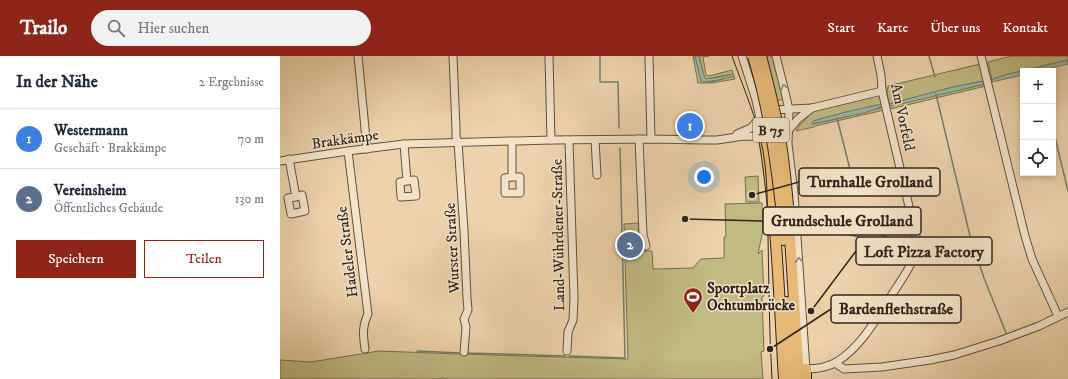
<!DOCTYPE html>
<html lang="de">
<meta charset="utf-8">
<style>
body{margin:0;font-family:"IM FELL DW Pica",serif;background:#f2f2f3;color:#1f2937}
.controls{position:absolute;right:12px;top:12px;display:grid;overflow:hidden;border-radius:0px;box-shadow:0 2px 6px #0003}
.controls button{width:36px;height:36px;display:grid;place-items:center;padding:0;border:0;border-bottom:1px solid #e0e1e3;background:#fff;color:#1f2937;font:20px sans-serif}
.you{position:absolute;left:424px;top:121px;width:14px;height:14px;margin:-10px;border:3px solid #fff;border-radius:50%;background:#1a73e8;box-shadow:0 0 0 6px #1a73e833}
.badge{display:grid;place-items:center;width:26px;height:26px;border-radius:50%;background:#8f2418;color:#fff;font-size:13px;font-weight:700}
.pin{position:absolute;translate:-50% -50%;border:2px solid #fff;box-shadow:0 1px 4px #0006}
.list{margin:0;padding:0;list-style:none}
h2{display:flex;justify-content:space-between;align-items:center;height:52px;margin:0;padding:0 16px;font-size:17px}
h2 small{font-size:13px;font-weight:400;color:#747a83}
.list li{display:grid;grid-template-columns:26px 1fr auto;gap:12px;align-items:center;box-sizing:border-box;height:60px;padding:0 16px;border-top:1px solid #e0e1e3}
.list b{display:block;font-size:15px;white-space:nowrap}
.list p{margin:0;font-size:13px;white-space:nowrap;color:#747a83}
.list em{font-size:13px;font-style:normal;color:#747a83}
.actions{display:flex;gap:8px;padding:12px 16px}
.actions a{flex:1;padding:9px 0;border:1px solid #8f2418;border-radius:0px;text-align:center;font-size:14px;color:#8f2418}
.actions .main{background:#8f2418;color:#fff}
.icon{flex:none;width:22px;height:22px;fill:none;stroke:currentColor;stroke-width:2;stroke-linecap:round;stroke-linejoin:round}
.map{position:relative;flex:none;width:788px;height:323px;overflow:hidden}
header{display:flex;align-items:center;gap:24px;box-sizing:border-box;height:56px;padding:0 20px;background:#8f2418;color:#fff}
header strong{font-size:19px}
nav{display:flex;gap:22px;margin-inline-start:auto;font-size:14px}
.search{width:280px;height:36px;background:#f2f2f3;display:flex;align-items:center;gap:10px;box-sizing:border-box;padding:0 14px;border-radius:22px;color:#747a83;font-size:15px}
main{display:flex}
aside{flex:1;background:#fff}
.map>svg:first-child{display:block}
.green{fill:#c0ba83;stroke:#787050;fill-rule:evenodd}
.water{fill:#9ab8a4;stroke:#707e6e}
.lines{fill:none;stroke-linecap:round;stroke-linejoin:round}
.stream{stroke:#707e6e;stroke-width:1.5}
.minor-casing{stroke:#5f5140;stroke-width:9}
.highway-casing{stroke:#30261c;stroke-width:12}
.minor{stroke:#f3e2c8;stroke-width:7}
.highway{stroke:#e6b976;stroke-width:10}
.tram{stroke:#30261c;stroke-width:1}
.highway-bridge-casing{stroke:#30261c;stroke-width:12;stroke-linecap:butt}
.highway-bridge{stroke:#e6b976;stroke-width:10}
.oneway{stroke:#928472}
.labels{text-anchor:middle;stroke-width:3;stroke-linejoin:round;paint-order:stroke}
.shield{fill:#f3e2c8;stroke:#6a5e50;stroke-width:1}
.shield-label{font-size:14px;font-weight:bold;fill:#30261c}
.street-label{font-size:15px;fill:#30261c;stroke:#f3e2c8}
.poi-label{font-size:15px;font-weight:bold;fill:#30261c;stroke:#f3e2c8;text-anchor:start}
.leader{fill:none;stroke:#30261c;stroke-width:1.5}
.callout-dot{fill:#30261c;stroke:#f3e2c8;stroke-width:1.5}
.callout{fill:#f3e2c8;stroke:#30261c;stroke-width:1.5}
.callout-label{font-size:16px;text-anchor:middle;font-weight:bold;fill:#30261c}
</style>
<header>
<strong>Trailo</strong>
<div class="search"><svg class="icon" aria-label="search" viewBox="0 0 24 24"><circle cx="10" cy="10" r="6"/><path d="M15 15l6 6"/></svg>Hier suchen</div>
<nav><a>Start</a><a>Karte</a><a>Über uns</a><a>Kontakt</a></nav>
</header>
<main>
<aside>
<h2>In der Nähe<small>2 Ergebnisse</small></h2>
<ul class="list">
<li><span class="badge" style="background:#3f7fe0">1</span><div><b>Westermann</b><p>Geschäft · Brakkämpe</p></div><em>70 m</em></li>
<li><span class="badge" style="background:#5c6f8a">2</span><div><b>Vereinsheim</b><p>Öffentliches Gebäude</p></div><em>130 m</em></li>
</ul>
<div class="actions"><a class="main">Speichern</a><a>Teilen</a></div>
</aside>
<div class="map">
<svg width="788" height="323" viewBox="0 0 788 323">
<rect width="100%" height="100%" fill="#edd2ab"/>
<filter id="stains"><feTurbulence type="fractalNoise" baseFrequency=".005" numOctaves="4"/><feColorMatrix values="0 0 0 0 .2 0 0 0 0 .09 0 0 0 0 .02 0 0 0 .5 -.17"/></filter>
<radialGradient id="worn" r=".72"><stop offset=".6" stop-color="#630" stop-opacity="0"/><stop offset="1" stop-color="#630" stop-opacity=".3"/></radialGradient>
<g class="green">
<path d="M413 0H415L421 25 431 26 454 20 455 23 432 27H418Z"/>
<path d="M419 0H429L423 1 426 19 429 20 452 14 453 18 426 23 424 20Z"/>
<path d="M483 0H493L504 43 495 45Z"/>
<path d="M731 0H788V4L725 19 712 24 708 6Z"/>
<path d="M700 8 704 25 698 26 673 31 609 48 607 37 608 30Z"/>
<path d="M705 28 706 30 610 53 609 50Z"/>
<path d="M601 38 604 54 535 70 534 71 516 75 520 69 533 55ZM597 49 601 52 548 65 532 68 539 63Z"/>
<path d="M478 120 479 146H466L465 121Z"/>
<path d="M482 147 483 174 478 198 482 194 484 240 482 241 484 295 481 296 483 323H169L162 322 158 323H0V304L31 306 99 295 178 298 348 303 344 168 359 167 360 195H372L373 213 413 212 421 203 444 202V181H446L445 148Z"/>
</g>
<g class="water">
<path d="M415 0H419L424 20 426 23 439 21 453 18 454 20 439 24 423 26 421 25Z"/>
<path d="M788 4V8L759 15H743V19L712 26V24L713 23 725 19Z"/>
<path d="M704 25 705 28 617 49 609 50V48L673 31 698 26Z"/>
<path d="M597 49H601L602 51 584 57 532 68 533 65 566 56Z"/>
</g>
<g class="lines">
<g class="stream">
<path d="M320 0V26H338L339 72"/>
<path d="M649 0 655 21"/>
<path d="M656 38 690 180 704 222 726 277"/>
<path d="M557 62 576 137 619 127"/>
<path d="M773 73 788 135"/>
<path d="M137 295 181 297"/>
<path d="M187 297 285 300"/>
<path d="M289 300 345 302 340 92"/>
</g>
<defs>
<g id="minor">
<path d="M78 0 87 93"/>
<path d="M173 0 176 73V81L178 86 184 175 187 242 188 254 184 263 186 271 184 296"/>
<path d="M269 0 271 84"/>
<path d="M369 0 371 83"/>
<path d="M462 0 476 44 484 81"/>
<path d="M496 0 505 36 509 54 508 88 514 137 526 313C536 313 549 311 558 305 581 290 595 265 609 243 620 226 633 209 638 189L602 35 601 19 597 0"/>
<path d="M701 0 745 180 752 203 778 260"/>
<path d="M508 75 518 63 532 52"/>
<path d="M457 78 471 72 480 61 493 54 532 52 602 35"/>
<path d="M359 83 363 179 366 190"/>
<path d="M315 84 317 119"/>
<path d="M232 85V121L225 122V137H240V121H232"/>
<path d="M124 88 127 125 120 126 121 141 136 140 134 124 127 125"/>
<path d="M68 95 88 258C82 271 83 279 85 293"/>
<path d="M9 103 16 141 8 142 11 158 25 155 22 139 16 141"/>
<path d="M0 105 68 95 124 88 271 84 371 83 424 84H437L464 80 489 81"/>
<path d="M517 174C535 174 553 173 570 175 593 179 615 188 636 197"/>
<path d="M287 295 288 276 293 264 294 242 289 85"/>
<path d="M555 307 564 313 602 311 650 304 674 299 719 285 759 270 788 256"/>
</g>
<g id="highway">
<path d="M484 81C497 161 499 242 504 323"/>
<path d="M501 150 503 184"/>
<path d="M508 150 519 323"/>
<path d="M507 246 511 323"/>
<path d="M526 313V323"/>
</g>
</defs>
<use href="#minor" class="minor-casing"/>
<use href="#highway" class="highway-casing"/>
<use href="#minor" class="minor"/>
<use href="#highway" class="highway"/>
<path class="tram" d="M452 0C463 31 477 62 483 95 488 123 487 152 488 180 489 228 489 275 492 323"/>
<defs>
<g id="highway-bridge">
<path d="M473 0C488 49 495 99 501 150"/>
<path d="M481 0C488 27 495 54 500 82 504 104 506 127 508 150"/>
</g>
</defs>
<use href="#highway-bridge" class="highway-bridge-casing"/>
<use href="#highway-bridge" class="highway-bridge"/>
</g>
<defs><path id="oneway-chevron" d="M-2-3.5L2.5 0L-2 3.5" fill="none" stroke-width="1.6" stroke-linecap="round" stroke-linejoin="round"/></defs>
<g class="oneway">
<use href="#oneway-chevron" transform="translate(504 31) rotate(-104)"/>
<use href="#oneway-chevron" transform="translate(519 204) rotate(-94)"/>
</g>
<defs>
<symbol id="stadium-pin" viewBox="-11 -11 22 30"><path d="M0 17L-7.5 6A9.5 9.5 0 1 1 7.5 6Z" fill="#8f2418" stroke="#f3e2c8"/><path d="M0-5a6.5 5 0 1 0 0 10a6.5 5 0 1 0 0-10ZM-3.5-1.8h7v3.6h-7Z" fill="#fff"/></symbol>
</defs>
<g fill-rule="evenodd">
<use href="#stadium-pin" x="402" y="230" width="22" height="30"/>
</g>
<g class="labels">
<rect class="shield" x="473" y="62" width="36" height="24" rx="3"/>
<g class="shield-label">
<text x="491" y="79">B 75</text>
</g>
<g class="street-label">
<text transform="translate(623 61) rotate(78)" y="5">Am Vorfeld</text>
<text transform="translate(65 83) rotate(-8)" y="5">Brakkämpe</text>
<text transform="translate(278 179) rotate(-91)" y="5">Land-Wührdener-Straße</text>
<text transform="translate(172 192) rotate(-93)" y="5">Wurster Straße</text>
<text transform="translate(67 196) rotate(-97)" y="5">Hadeler Straße</text>
</g>
<g class="poi-label">
<text x="427" y="237">Sportplatz<tspan x="427" dy="17">Ochtumbrücke</tspan></text>
</g>
</g>
<path class="leader" d="M472 139L519 126M405 163L483 165M531 255L576 195M490 293L551 253"/>
<g class="callout-dot">
<circle cx="472" cy="139" r="4"/>
<circle cx="405" cy="163" r="4"/>
<circle cx="531" cy="255" r="4"/>
<circle cx="490" cy="293" r="4"/>
</g>
<g class="callout">
<rect x="519" y="112" width="141" height="28" rx="4"/>
<rect x="483" y="151" width="158" height="28" rx="4"/>
<rect x="576" y="181" width="136" height="28" rx="4"/>
<rect x="551" y="239" width="130" height="28" rx="4"/>
</g>
<g class="callout-label">
<text x="590" y="131">Turnhalle Grolland</text>
<text x="562" y="170">Grundschule Grolland</text>
<text x="644" y="201">Loft Pizza Factory</text>
<text x="616" y="258">Bardenflethstraße</text>
</g>
<rect width="100%" height="100%" filter="url(#stains)"/>
<rect width="100%" height="100%" fill="url(#worn)"/>
</svg>
<div class="controls">
<button>+</button>
<button>−</button>
<button><svg class="icon" aria-label="locate" viewBox="0 0 24 24"><circle cx="12" cy="12" r="6"/><path d="M12 2v4M12 18v4M2 12h4M18 12h4"/></svg></button>
</div>
<div class="you"></div>
<div class="pin badge" style="left:410px;top:70px;background:#3f7fe0">1</div>
<div class="pin badge" style="left:350px;top:189px;background:#5c6f8a">2</div>
</div>
</main>
